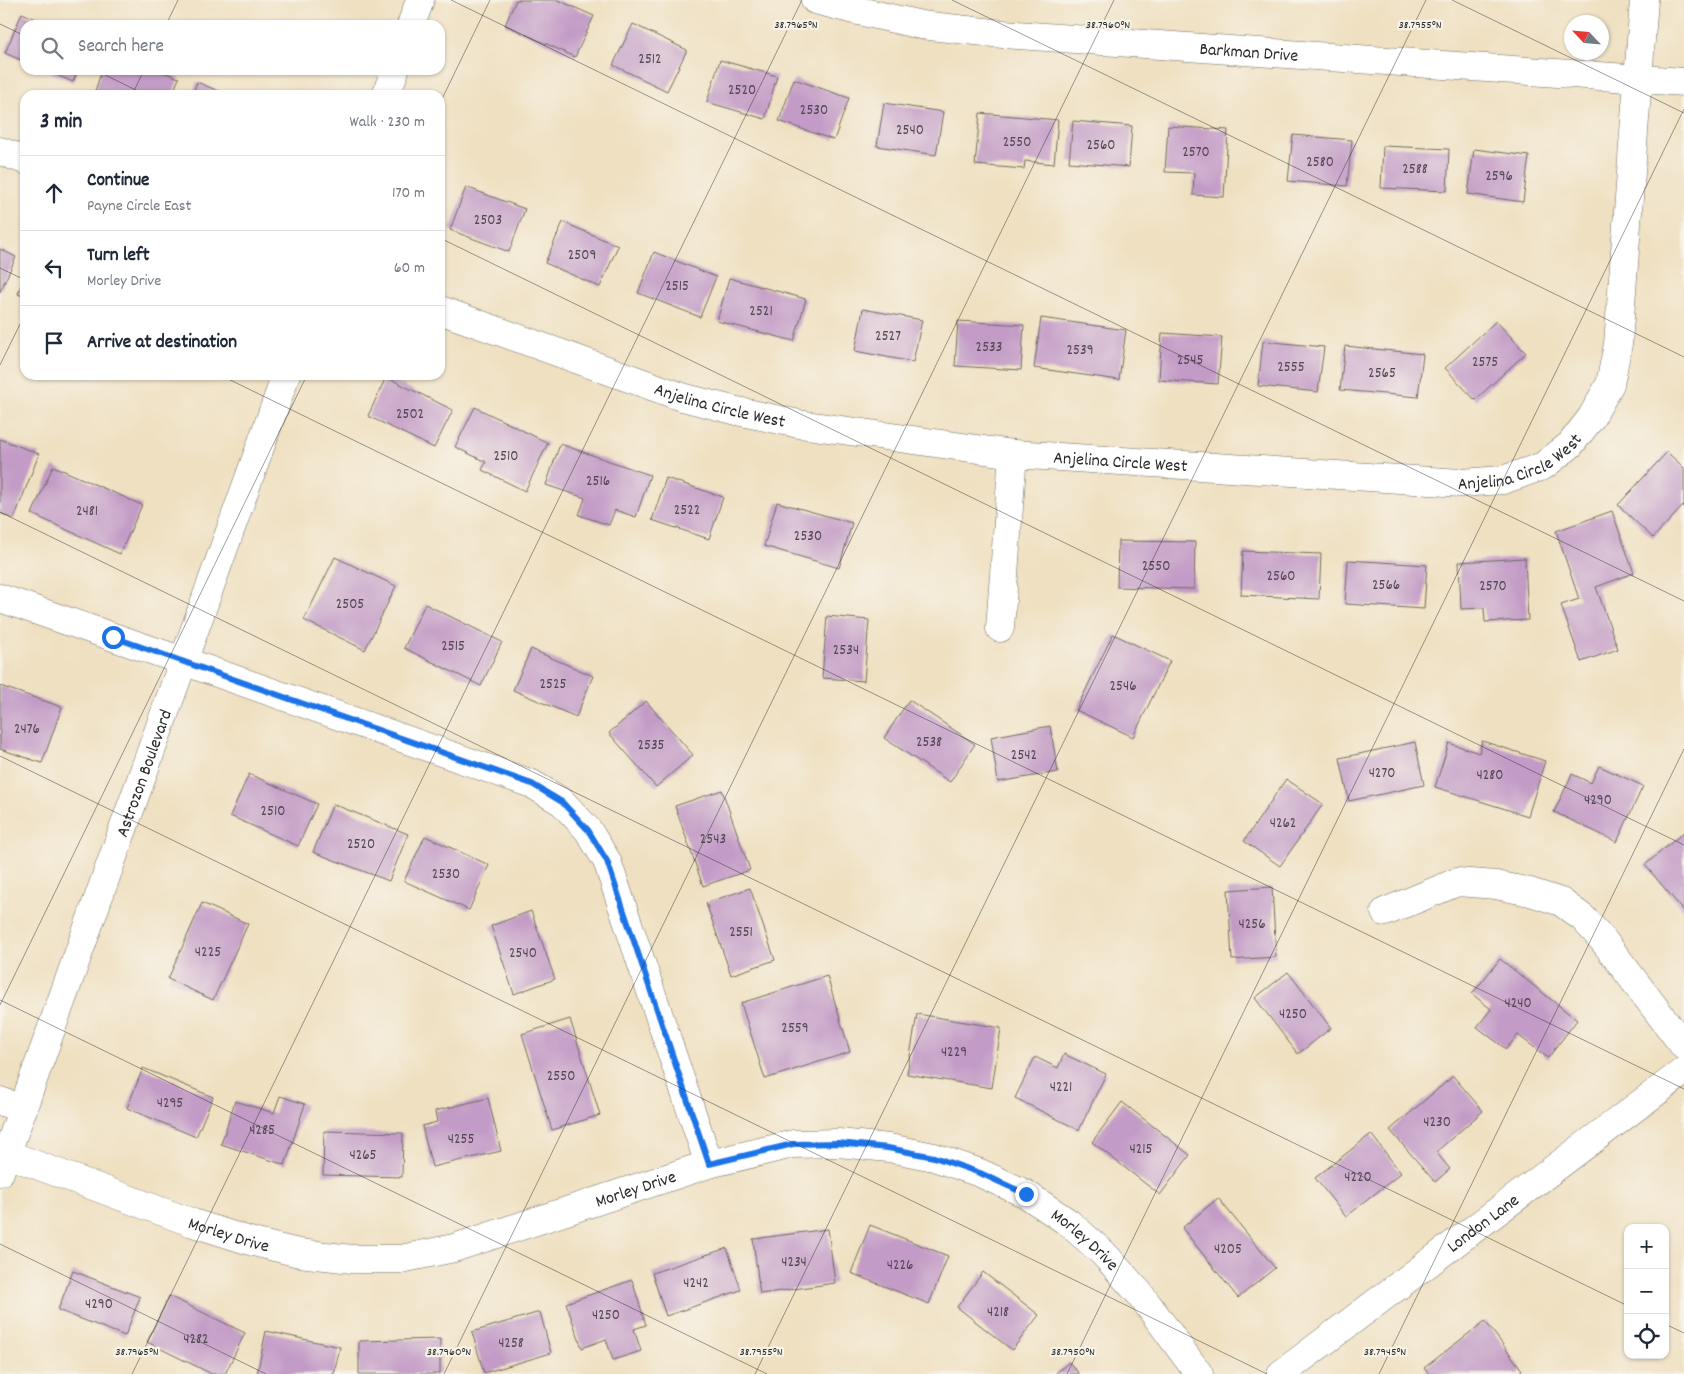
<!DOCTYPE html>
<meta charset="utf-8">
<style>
body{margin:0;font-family:Dekko,sans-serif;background:#f2f2f3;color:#1f2937}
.controls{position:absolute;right:15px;bottom:15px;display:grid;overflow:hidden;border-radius:10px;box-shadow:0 1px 4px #0004}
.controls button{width:45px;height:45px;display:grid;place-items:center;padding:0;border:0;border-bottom:1px solid #e0e1e3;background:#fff;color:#1f2937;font:25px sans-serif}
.compass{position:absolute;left:1564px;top:15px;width:45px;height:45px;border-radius:50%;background:#fff;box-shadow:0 1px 4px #0004;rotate:296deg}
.stop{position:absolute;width:15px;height:15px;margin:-11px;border:4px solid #1a73e8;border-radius:50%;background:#fff}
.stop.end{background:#1a73e8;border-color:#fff;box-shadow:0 1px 5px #0008}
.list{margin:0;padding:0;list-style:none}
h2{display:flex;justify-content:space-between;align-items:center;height:65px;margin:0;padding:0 20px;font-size:21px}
h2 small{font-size:16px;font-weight:400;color:#747a83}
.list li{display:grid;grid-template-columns:32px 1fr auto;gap:15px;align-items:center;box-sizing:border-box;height:75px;padding:0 20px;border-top:1px solid #e0e1e3}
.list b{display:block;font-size:19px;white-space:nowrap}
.list p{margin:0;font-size:16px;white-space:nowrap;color:#747a83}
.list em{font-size:16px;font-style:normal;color:#747a83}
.icon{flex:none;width:28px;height:28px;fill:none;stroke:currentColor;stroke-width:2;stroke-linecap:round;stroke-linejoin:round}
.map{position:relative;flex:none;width:1684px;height:1374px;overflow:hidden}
.search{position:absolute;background:#fff;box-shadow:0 1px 4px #0004;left:20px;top:20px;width:425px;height:55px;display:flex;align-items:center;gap:12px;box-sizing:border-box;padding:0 18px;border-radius:15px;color:#747a83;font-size:19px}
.panel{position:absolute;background:#fff;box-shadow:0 1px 4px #0004;left:20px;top:90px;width:425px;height:290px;border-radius:15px}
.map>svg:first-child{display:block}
.building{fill:#c29bc6}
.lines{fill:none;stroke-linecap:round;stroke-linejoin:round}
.minor-casing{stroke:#706a60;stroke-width:29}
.secondary-casing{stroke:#706a60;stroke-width:29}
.minor{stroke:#fff;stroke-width:28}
.secondary{stroke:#fff;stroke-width:28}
.route{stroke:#1a73e8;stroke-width:6}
.ticks{fill:none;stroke:#2b2b2b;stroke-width:1;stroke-opacity:0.45}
.labels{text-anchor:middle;stroke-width:4.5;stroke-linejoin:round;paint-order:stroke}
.number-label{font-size:15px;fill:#514752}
.street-label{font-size:18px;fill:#2b2b2b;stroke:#f7f3e8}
.ticks-label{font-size:12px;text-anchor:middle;fill:#2b2b2b;stroke:#f7f3e8;stroke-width:4.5;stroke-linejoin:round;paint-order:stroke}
</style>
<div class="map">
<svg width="1684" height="1374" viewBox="0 0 1684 1374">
<rect width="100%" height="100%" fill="#f7f3e8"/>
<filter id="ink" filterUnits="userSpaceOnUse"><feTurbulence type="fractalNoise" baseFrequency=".02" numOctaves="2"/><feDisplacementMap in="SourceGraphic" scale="10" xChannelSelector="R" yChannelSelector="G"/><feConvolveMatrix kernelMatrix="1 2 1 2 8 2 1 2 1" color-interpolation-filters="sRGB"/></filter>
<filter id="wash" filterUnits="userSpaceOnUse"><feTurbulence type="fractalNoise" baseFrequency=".0096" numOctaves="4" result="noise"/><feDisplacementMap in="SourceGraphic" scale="20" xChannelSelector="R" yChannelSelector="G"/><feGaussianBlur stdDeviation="1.12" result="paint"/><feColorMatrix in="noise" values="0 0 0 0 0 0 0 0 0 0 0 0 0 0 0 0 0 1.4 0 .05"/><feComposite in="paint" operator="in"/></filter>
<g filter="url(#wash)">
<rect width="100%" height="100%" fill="#efe0c1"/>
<g id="blocks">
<g class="building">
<path d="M516 0H558L594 16 575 57 505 25Z"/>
<path d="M22 13 50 25H25V62L5 53Z"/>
<path d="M633 24 687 50 667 91 613 65Z"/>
<path d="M720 60 777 76 765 119 707 102Z"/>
<path d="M45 70H78L73 82Z"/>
<path d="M102 70H158L179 78 172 95H105L95 91Z"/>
<path d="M794 79 849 98 834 140 779 121Z"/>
<path d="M197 82 228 95H192Z"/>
<path d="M884 103 943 112 936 155 877 146Z"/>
<path d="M980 113 1058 120 1054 164 1025 161 1024 169 975 165Z"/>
<path d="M1073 121 1132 126 1129 167 1069 162Z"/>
<path d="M1168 126 1228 130 1224 197 1193 195 1194 173 1165 172Z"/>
<path d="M1293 135 1352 140 1347 186 1288 181Z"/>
<path d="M1383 146 1449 149 1447 191 1381 188Z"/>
<path d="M1474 149 1529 156 1523 202 1468 194Z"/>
<path d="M466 187 525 209 509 252 450 230Z"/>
<path d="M563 222 618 246 600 287 545 263Z"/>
<path d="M0 249 16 257 0 292Z"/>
<path d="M654 252 716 277 700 317 638 293Z"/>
<path d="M25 276V297L18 294Z"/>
<path d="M729 278 806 299 794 341 717 321Z"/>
<path d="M863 309 922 320 913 362 855 351Z"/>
<path d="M1041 318 1126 330 1119 380 1034 368Z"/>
<path d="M958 321 1024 325 1021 370 955 366Z"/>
<path d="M1496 321 1526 353 1475 400 1445 368Z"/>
<path d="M1162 333 1222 337 1218 384 1159 380Z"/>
<path d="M1263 341 1324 347 1318 392 1258 386Z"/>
<path d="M1345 346 1423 354 1418 397 1340 390Z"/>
<path d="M386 377 453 410 434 448 368 416Z"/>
<path d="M475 407 548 443 525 491 482 470 486 462 455 447Z"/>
<path d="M0 439 39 454 14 519 0 513Z"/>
<path d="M560 444 650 475 636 517 615 510 609 525 579 515 585 498 546 485Z"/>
<path d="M1667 452 1684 468V505L1653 538 1618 505Z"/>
<path d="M53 466 142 505 120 554 32 514Z"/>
<path d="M666 478 723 497 709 539 652 520Z"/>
<path d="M777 502 852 523 839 568 764 546Z"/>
<path d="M1612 511 1634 573 1596 587 1618 649 1581 662 1561 605 1579 599 1556 531Z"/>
<path d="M1118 541 1195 542 1194 589 1117 587Z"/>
<path d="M1243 551 1321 554 1319 599 1241 595Z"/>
<path d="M335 557 396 586 365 650 304 620Z"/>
<path d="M1525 558 1528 620 1485 622 1484 608 1461 609 1459 562Z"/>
<path d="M1348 560 1427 565 1424 609 1345 604Z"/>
<path d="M425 604 502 642 481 686 404 648Z"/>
<path d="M827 616 869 620 864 681 822 678Z"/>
<path d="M1113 634 1170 661 1133 737 1076 710Z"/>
<path d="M531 649 593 676 576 717 513 690Z"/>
<path d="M0 686 62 707 42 763 0 749Z"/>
<path d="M909 700 975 744 950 782 884 738Z"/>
<path d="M646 701 693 755 656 787 609 733Z"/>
<path d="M1050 726 1058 772 998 782 991 737Z"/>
<path d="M1482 741 1545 761 1528 816 1435 787 1449 743 1479 753Z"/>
<path d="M1415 742 1424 785 1349 801 1340 758Z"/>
<path d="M1599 766 1643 786 1617 842 1554 812 1572 774 1591 783Z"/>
<path d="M249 774 317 804 298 846 230 816Z"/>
<path d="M1286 779 1323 804 1280 866 1244 841Z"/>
<path d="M722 790 750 870 703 886 675 806Z"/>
<path d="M333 804 408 834 389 881 313 852Z"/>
<path d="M1684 832V911L1645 865Z"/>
<path d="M425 836 489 865 469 910 404 881Z"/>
<path d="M1272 887 1276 957 1232 960 1228 890Z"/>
<path d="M750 888 775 960 731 975 706 903Z"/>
<path d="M202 903 248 924 213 1000 168 979Z"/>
<path d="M531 911 555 979 514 994 491 926Z"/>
<path d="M1500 959 1577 1020 1548 1058 1518 1035 1506 1049 1477 1027 1491 1009 1472 994Z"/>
<path d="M1288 972 1331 1028 1298 1054 1255 998Z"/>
<path d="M827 976 850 1052 765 1079 741 1003Z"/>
<path d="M917 1014 1001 1028 992 1088 907 1074Z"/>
<path d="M570 1019 600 1115 552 1130 522 1034Z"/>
<path d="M1064 1054 1106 1074 1079 1130 1015 1098 1035 1057 1058 1068Z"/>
<path d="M143 1068 213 1097 196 1137 127 1108Z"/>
<path d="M1453 1076 1483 1111 1436 1152 1450 1169 1435 1182 1390 1130Z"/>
<path d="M280 1096 305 1104 285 1165 221 1144 235 1101 274 1113Z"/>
<path d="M488 1098 501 1151 432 1167 422 1126 437 1122 435 1111Z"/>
<path d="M1122 1102 1190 1155 1160 1195 1092 1142Z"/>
<path d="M324 1131 403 1133 402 1177 323 1175Z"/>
<path d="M1371 1134 1401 1173 1346 1217 1315 1178Z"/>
<path d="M1218 1198 1275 1268 1238 1298 1182 1228Z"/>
<path d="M870 1225 948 1256 929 1304 851 1273Z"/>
<path d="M828 1229 835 1283 760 1294 753 1239Z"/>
<path d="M727 1248 741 1290 666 1316 652 1273Z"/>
<path d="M73 1271 140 1297 125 1336 58 1310Z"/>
<path d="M983 1272 1039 1315 1012 1350 957 1307Z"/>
<path d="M632 1280 646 1325 634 1329 641 1351 613 1360 606 1339 582 1348 566 1303Z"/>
<path d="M169 1296 245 1333 225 1374H212L147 1342Z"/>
<path d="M540 1312 551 1353 484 1373 472 1332Z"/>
<path d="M1485 1321 1522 1370 1517 1374H1429L1424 1368Z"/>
<path d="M266 1331 340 1347 334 1374H257Z"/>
<path d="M440 1339V1374H359V1341Z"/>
<path d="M1069 1362 1079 1374H1055Z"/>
</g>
</g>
</g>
<g filter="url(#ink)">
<use href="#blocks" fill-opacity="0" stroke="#706a60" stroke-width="1"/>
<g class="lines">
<defs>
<g id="minor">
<path id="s1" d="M815 0 850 9 921 25 1003 34 1684 82"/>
<path d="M0 151 25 160"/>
<path id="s2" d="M440 310 682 397 737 411 799 424 1013 454 1461 483 1503 480 1543 466 1570 445 1591 418 1610 384 1618 344 1644 0"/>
<path d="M0 598 183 661 532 784 562 802 588 830 607 861 709 1164"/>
<path d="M1000 628 1013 454"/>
<path d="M1385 912 1457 882 1496 885 1530 892 1561 902 1583 918 1603 940 1684 1046"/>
<path d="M0 1101 23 1109"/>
<path id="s3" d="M7 1154 193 1223 253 1242 299 1253 352 1259H401L454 1248 709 1164 793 1144 838 1143 889 1148 934 1157 980 1173 1026 1194 1069 1223 1103 1253 1140 1294 1199 1374"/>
<path id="s4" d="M1281 1374 1684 1071"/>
</g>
<g id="secondary">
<path d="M411 25 420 0"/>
<path d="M386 95 395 70"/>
<path id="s5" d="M0 1172 286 375"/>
</g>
</defs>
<use href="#minor" class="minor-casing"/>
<use href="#secondary" class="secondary-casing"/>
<use href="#minor" class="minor"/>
<use href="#secondary" class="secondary"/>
</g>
</g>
<g class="lines" filter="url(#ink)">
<path class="route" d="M113 637 532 784 562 802 588 830 607 861 709 1164 793 1144 838 1143 888 1148 934 1157 980 1173 1026 1194"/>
</g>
<path class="ticks" d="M451 0 1684 601M952 0 1684 357M1452 0 1684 113M0 24 25 36M166 25 178 0M95 70 146 95M132 95 144 70M440 103 490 0M440 238 1684 845M0 268 25 280M0 365 25 314M220 375 1684 1089M0 512 1628 1306M0 756 1267 1374M0 1000 767 1374M0 1005 307 375M0 1244 266 1374M1665 1324 1684 1333M132 1374 802 0M444 1374 1114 0M755 1374 1426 0M1067 1374 1684 109M1379 1374 1684 749"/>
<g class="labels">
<g class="number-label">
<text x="650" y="63">2512</text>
<text x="742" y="94">2520</text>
<text x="814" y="114">2530</text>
<text x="910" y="134">2540</text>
<text x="1017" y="146">2550</text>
<text x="1101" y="149">2560</text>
<text x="1196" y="156">2570</text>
<text x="1320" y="166">2580</text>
<text x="1415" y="173">2588</text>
<text x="1499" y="180">2596</text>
<text x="488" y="224">2503</text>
<text x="582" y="259">2509</text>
<text x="677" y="290">2515</text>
<text x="761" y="315">2521</text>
<text x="888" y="340">2527</text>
<text x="989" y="351">2533</text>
<text x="1080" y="354">2539</text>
<text x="1190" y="364">2545</text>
<text x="1485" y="366">2575</text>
<text x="1291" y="371">2555</text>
<text x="1382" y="377">2565</text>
<text x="410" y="418">2502</text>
<text x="506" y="460">2510</text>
<text x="598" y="485">2516</text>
<text x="687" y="514">2522</text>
<text x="87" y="515">2481</text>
<text x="808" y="540">2530</text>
<text x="1156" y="570">2550</text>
<text x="1281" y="580">2560</text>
<text x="1386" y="589">2566</text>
<text x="1493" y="590">2570</text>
<text x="350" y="608">2505</text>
<text x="453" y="650">2515</text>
<text x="846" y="654">2534</text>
<text x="553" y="688">2525</text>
<text x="1123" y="690">2546</text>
<text x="27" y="733">2476</text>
<text x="929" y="746">2538</text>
<text x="651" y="749">2535</text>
<text x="1024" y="759">2542</text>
<text x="1382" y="777">4270</text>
<text x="1490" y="779">4280</text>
<text x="1598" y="804">4290</text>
<text x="273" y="815">2510</text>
<text x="1283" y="827">4262</text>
<text x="713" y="843">2543</text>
<text x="361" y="848">2520</text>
<text x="446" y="878">2530</text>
<text x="1252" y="928">4256</text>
<text x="741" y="936">2551</text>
<text x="208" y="956">4225</text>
<text x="523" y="957">2540</text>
<text x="1518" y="1007">4240</text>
<text x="1293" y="1018">4250</text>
<text x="795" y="1032">2559</text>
<text x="954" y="1056">4229</text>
<text x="561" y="1080">2550</text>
<text x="1061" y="1091">4221</text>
<text x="170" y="1107">4295</text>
<text x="1437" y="1126">4230</text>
<text x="262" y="1134">4285</text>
<text x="461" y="1143">4255</text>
<text x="1141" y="1153">4215</text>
<text x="363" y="1159">4265</text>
<text x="1358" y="1181">4220</text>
<text x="1228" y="1253">4205</text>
<text x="794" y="1266">4234</text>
<text x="900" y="1269">4226</text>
<text x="696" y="1287">4242</text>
<text x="99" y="1308">4290</text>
<text x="998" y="1316">4218</text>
<text x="606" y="1319">4250</text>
<text x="196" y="1343">4282</text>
<text x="511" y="1347">4258</text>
</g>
<g class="street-label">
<text dy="6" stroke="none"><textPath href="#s1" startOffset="438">Barkman Drive</textPath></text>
<text dy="6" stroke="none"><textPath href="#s2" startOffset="296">Anjelina Circle West</textPath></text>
<text dy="6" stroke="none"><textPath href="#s2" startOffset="1106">Anjelina Circle West</textPath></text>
<text dy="6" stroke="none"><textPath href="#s2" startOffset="701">Anjelina Circle West</textPath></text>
<text dy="6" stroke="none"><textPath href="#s5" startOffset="424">Astrozon Boulevard</textPath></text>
<text dy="6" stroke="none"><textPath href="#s3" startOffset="656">Morley Drive</textPath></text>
<text dy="6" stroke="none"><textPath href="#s4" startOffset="252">London Lane</textPath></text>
<text dy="6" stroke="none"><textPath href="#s3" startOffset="236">Morley Drive</textPath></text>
<text dy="6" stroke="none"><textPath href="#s3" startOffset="1136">Morley Drive</textPath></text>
</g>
</g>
<g class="ticks-label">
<text x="796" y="28">38.7965°N</text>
<text x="1108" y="28">38.7960°N</text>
<text x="1420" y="28">38.7955°N</text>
<text x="137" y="1355">38.7965°N</text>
<text x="449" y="1355">38.7960°N</text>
<text x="761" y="1355">38.7955°N</text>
<text x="1073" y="1355">38.7950°N</text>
<text x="1385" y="1355">38.7945°N</text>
</g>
</svg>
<div class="controls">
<button>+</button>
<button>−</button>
<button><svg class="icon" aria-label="locate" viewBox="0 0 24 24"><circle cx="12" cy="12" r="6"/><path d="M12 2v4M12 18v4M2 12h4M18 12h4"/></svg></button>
</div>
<svg class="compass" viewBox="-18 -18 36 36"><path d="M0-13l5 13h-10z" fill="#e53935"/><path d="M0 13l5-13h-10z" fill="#747a83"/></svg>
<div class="stop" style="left:113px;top:637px"></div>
<div class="stop end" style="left:1026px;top:1194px"></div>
<div class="search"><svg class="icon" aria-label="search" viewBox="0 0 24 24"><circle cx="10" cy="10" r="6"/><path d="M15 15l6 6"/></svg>Search here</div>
<section class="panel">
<h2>3 min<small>Walk · 230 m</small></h2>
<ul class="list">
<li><svg class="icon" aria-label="ahead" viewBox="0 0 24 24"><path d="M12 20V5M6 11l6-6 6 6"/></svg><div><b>Continue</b><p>Payne Circle East</p></div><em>170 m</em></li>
<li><svg class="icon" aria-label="left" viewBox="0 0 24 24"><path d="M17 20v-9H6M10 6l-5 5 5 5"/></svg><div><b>Turn left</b><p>Morley Drive</p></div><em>60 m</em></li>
<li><svg class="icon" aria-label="arrive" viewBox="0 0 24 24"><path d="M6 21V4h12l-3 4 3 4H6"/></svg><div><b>Arrive at destination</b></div></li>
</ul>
</section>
</div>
